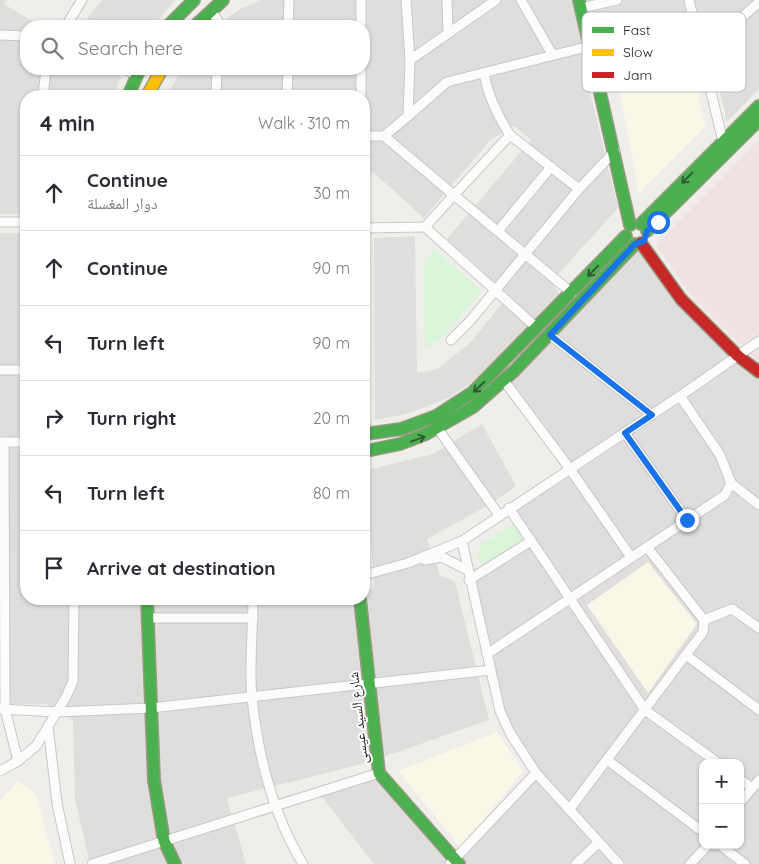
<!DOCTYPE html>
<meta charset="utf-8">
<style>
body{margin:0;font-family:Quicksand,"Noto Naskh Arabic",sans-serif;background:#f7f7f7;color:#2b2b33}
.controls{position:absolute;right:15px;bottom:15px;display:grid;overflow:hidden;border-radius:10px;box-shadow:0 1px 4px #0004}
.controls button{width:45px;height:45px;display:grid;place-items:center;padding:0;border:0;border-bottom:1px solid #e1e1e2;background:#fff;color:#2b2b33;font:25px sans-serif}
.stop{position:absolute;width:15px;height:15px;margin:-11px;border:4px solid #1a73e8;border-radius:50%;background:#fff}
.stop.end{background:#1a73e8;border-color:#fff;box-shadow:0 1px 5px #0008}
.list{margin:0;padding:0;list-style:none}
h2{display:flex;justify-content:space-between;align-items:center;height:65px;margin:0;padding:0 20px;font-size:21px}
h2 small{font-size:16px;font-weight:400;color:#7c7c81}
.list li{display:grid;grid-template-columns:32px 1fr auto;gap:15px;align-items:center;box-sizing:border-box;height:75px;padding:0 20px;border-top:1px solid #e1e1e2}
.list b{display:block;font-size:19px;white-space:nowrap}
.list p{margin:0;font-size:16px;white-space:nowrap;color:#7c7c81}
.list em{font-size:16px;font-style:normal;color:#7c7c81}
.icon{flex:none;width:28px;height:28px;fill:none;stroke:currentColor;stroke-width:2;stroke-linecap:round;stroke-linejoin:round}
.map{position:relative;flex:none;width:759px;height:864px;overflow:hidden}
.search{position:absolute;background:#fff;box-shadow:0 1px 4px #0004;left:20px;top:20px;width:350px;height:55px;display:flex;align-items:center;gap:12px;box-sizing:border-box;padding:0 18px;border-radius:20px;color:#7c7c81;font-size:19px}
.panel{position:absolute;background:#fff;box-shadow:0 1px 4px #0004;left:20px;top:90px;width:350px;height:515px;border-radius:20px}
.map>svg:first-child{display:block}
.residential{fill:#dfdedc;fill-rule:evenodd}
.commercial{fill:#f1e3e1}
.education{fill:#f8f7e8}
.park{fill:#daf5da}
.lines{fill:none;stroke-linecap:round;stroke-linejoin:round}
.street-casing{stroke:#c9c8c7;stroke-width:11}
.fast-casing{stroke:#999a82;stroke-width:14}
.slow-casing{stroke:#999a82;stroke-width:14}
.jam-casing{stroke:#999a82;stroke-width:14}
.street{stroke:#fdfcfc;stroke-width:9}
.fast{stroke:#4caf50;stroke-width:11}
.slow{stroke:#ffc107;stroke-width:11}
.jam{stroke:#c62828;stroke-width:11}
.oneway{stroke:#335a34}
.route{stroke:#1a73e8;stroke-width:6}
.labels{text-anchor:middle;stroke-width:4;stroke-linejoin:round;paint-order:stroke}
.street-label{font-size:14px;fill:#222;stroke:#fff}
.key{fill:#fff;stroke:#bdbdbd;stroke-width:1}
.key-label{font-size:14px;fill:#222}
</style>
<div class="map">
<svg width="759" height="864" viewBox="0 0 759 864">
<rect width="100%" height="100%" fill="#f0eeeb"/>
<g class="residential">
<path d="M0 0H6L4 4 40 26H26V69H105L121 77 113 96H26V214H0Z"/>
<path d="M103 0H175L153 26H85L90 14Z"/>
<path d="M260 0H759V89L727 122 711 53 689 57 589 88 618 208 551 282 559 294 521 335 471 383 451 397 406 414 375 420 374 238 415 236 417 373 437 369 470 343 509 295 447 239 531 140 515 126 491 139 424 218 373 172 364 171V96H167L182 69H364V26H216L240 9Z"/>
<path d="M0 233H26V599H364V589L374 588 367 470 433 454 482 424 516 486 491 504 427 539 440 575 455 582 489 720 366 763 227 798 246 864H90L75 799 73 720 46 704H0Z"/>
<path d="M635 244 681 299 759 372V864H374L319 793 379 773 456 861 535 773 510 731 469 580 531 541 509 508 570 469 505 382ZM703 763H740V845H703Z"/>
</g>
<path class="commercial" d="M759 140V363L695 301 656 245Z"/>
<g class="education">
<path d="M693 78 706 126 639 194 620 92Z"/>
<path d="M648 562 697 624 648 693 587 605Z"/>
<path d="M497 732 523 771 461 848 398 771Z"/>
<path d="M18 781 36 794 55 864H0V800Z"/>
</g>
<g class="park">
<path d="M433 248 482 291 440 340 425 348 424 266Z"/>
<path d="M514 523 527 541 486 566 478 559 479 546Z"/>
</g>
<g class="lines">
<defs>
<g id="street">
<path d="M447 0 448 34"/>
<path d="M521 0 552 54"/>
<path d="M689 0 723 142"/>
<path d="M581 8 617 0"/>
<path d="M211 10 218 21V26"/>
<path d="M66 26 82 0"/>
<path d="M288 26 289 0"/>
<path d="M361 26V0"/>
<path d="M696 30 738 21 759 2"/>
<path d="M0 35 26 36"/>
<path d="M410 60 496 0"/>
<path d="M125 69 137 75"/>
<path d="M484 73C488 96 497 115 510 135"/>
<path d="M600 89 703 59"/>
<path d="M43 96 46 69"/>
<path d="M216 96 217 69"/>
<path d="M287 96 288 69"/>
<path d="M361 96V69"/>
<path d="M408 116 447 82 590 46"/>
<path d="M364 136H384L454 195 510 135 579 189 615 151"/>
<path d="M384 136 408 116 410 60 406 0"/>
<path d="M0 222H26"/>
<path d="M425 227 537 328"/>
<path d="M364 228 425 227 454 195 572 293"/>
<path d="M498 231 551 167"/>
<path d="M550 335 652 415"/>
<path d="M451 340 470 321 579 189"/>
<path d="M0 370H26"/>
<path d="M505 382 570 469 631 557"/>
<path d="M438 429 499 515"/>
<path d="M625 433 687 520"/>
<path d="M0 442H26"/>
<path d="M4 442 5 709 18 761"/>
<path d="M731 483 759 505"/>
<path d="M509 508 645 710 718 763"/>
<path d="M462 541 500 711 510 733 536 773 619 864"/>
<path d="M425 560 442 557 467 570"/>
<path d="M364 575 408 563 462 541 680 396 759 341"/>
<path d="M469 580 531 541"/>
<path d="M253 599C253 631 249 666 252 698 258 754 273 815 303 864"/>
<path d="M148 618H253"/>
<path d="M704 620 732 609 759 628"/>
<path d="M487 654 725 495 731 483 720 455 680 396"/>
<path d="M686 655 759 710"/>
<path d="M0 709 57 712 151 708 491 670"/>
<path d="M48 726 57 803 70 864"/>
<path d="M607 760 703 832"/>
<path d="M0 771 18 761 36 746 66 697 73 681 74 599"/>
<path d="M740 779 752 788"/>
<path d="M740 803 759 780"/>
<path d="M569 810 703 632 704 620 647 547"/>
<path d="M720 845 745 864"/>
<path d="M92 864 379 773"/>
<path d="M450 864 536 773"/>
<path d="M576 864 599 842"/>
<path d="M690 864 708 845"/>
</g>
<g id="fast">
<path d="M579 0 630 225"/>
<path d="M168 26 194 0"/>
<path d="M195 26 223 0"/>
<path d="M128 96 140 69"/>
<path d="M641 224 759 106"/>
<path d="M647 231 759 120"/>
<path d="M365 434 401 429 436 416 473 392 626 236"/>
<path d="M371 450 400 444 426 434 473 407 514 371 635 244"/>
<path d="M147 599 154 780 164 841 175 864"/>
<path d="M360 599 379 773 459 864"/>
</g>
<path id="slow" d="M147 96 162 69"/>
<path id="jam" d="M641 243 681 299 738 356 759 372"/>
</defs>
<use href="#street" class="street-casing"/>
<use href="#fast" class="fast-casing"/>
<use href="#slow" class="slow-casing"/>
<use href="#jam" class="jam-casing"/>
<use href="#street" class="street"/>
<use href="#fast" class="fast"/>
<use href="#slow" class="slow"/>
<use href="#jam" class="jam"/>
</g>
<defs><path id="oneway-shaft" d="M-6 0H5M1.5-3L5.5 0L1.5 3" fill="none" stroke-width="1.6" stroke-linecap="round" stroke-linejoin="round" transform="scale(1.25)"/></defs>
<g class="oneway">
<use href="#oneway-shaft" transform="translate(687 178) rotate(135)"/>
<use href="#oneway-shaft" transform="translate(593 271) rotate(134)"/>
<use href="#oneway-shaft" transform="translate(479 387) rotate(136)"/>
<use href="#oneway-shaft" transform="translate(418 439) rotate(-20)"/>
</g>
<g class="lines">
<path class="route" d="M658 222 647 231 644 241 635 244 550 335 652 415 625 433 687 520"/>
</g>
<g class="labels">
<g class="street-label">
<text transform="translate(358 718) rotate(-96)" y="5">شارع السيد عيسى</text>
</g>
</g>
<rect x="582" y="12" width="164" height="80" rx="8" class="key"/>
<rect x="592" y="27" width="22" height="6" fill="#4caf50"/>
<rect x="592" y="49" width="22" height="7" fill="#ffc107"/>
<rect x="592" y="72" width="22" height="6" fill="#c62828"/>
<g class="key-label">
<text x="623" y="35">Fast</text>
<text x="623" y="57">Slow</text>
<text x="623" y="80">Jam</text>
</g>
</svg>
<div class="controls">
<button>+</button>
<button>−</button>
</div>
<div class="stop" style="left:658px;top:222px"></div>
<div class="stop end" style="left:687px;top:520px"></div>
<div class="search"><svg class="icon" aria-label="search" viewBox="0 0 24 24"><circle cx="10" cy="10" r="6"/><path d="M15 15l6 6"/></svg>Search here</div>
<section class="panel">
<h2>4 min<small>Walk · 310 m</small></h2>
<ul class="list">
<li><svg class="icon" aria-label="ahead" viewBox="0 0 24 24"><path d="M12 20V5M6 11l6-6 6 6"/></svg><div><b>Continue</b><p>دوار المغسلة</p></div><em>30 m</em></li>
<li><svg class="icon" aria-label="ahead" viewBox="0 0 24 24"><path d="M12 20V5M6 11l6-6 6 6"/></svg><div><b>Continue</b></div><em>90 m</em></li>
<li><svg class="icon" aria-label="left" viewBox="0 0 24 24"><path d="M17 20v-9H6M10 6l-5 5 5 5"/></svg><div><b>Turn left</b></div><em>90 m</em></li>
<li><svg class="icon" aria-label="right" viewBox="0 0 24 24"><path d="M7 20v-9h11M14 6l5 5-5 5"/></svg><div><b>Turn right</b></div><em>20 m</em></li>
<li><svg class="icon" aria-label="left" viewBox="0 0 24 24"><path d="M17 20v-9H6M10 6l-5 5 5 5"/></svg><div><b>Turn left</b></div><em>80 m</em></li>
<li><svg class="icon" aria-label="arrive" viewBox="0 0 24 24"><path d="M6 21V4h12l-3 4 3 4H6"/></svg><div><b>Arrive at destination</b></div></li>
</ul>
</section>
</div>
